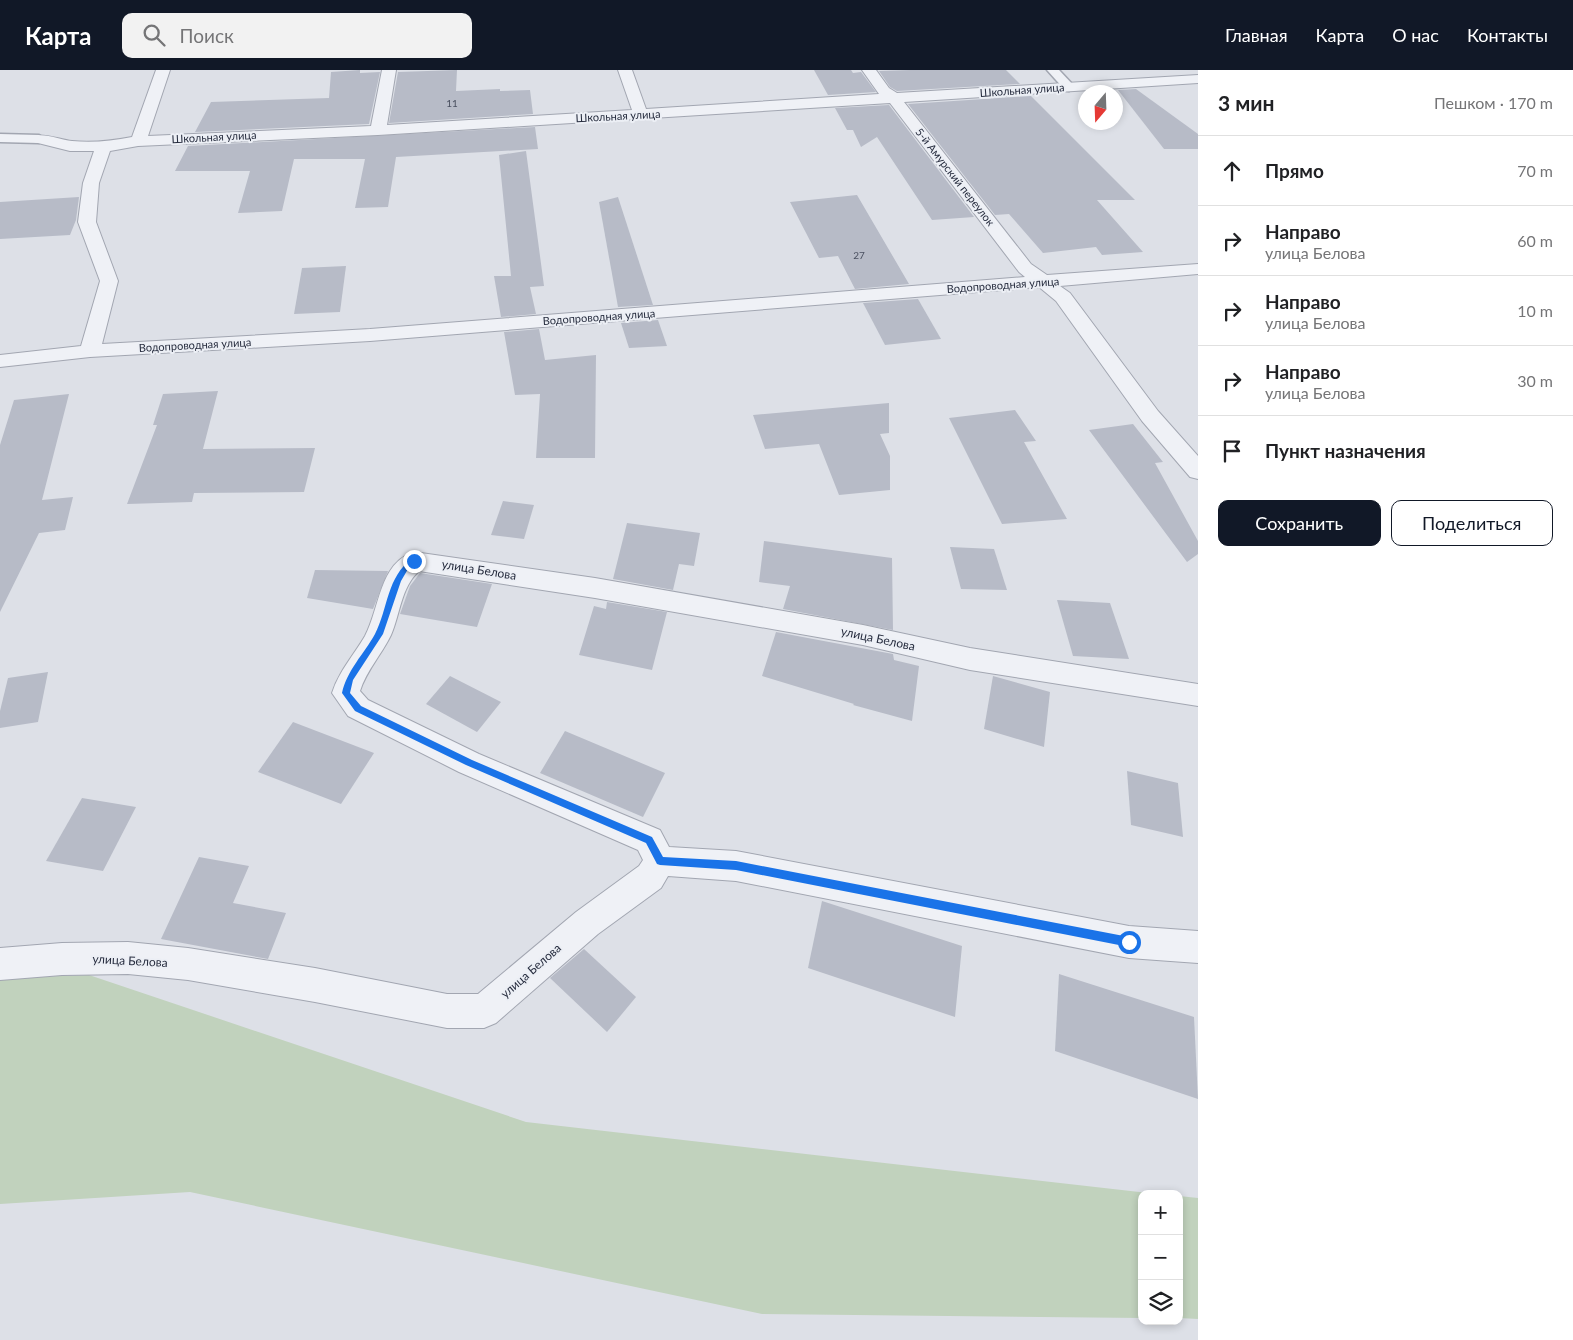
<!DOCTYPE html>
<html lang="ru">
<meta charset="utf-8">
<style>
body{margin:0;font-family:Lato,sans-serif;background:#f2f2f2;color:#202124}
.controls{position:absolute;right:15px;bottom:15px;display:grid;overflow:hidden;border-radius:10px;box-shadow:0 2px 8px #0003}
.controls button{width:45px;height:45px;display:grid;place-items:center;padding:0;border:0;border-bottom:1px solid #e0e0e0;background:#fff;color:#202124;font:25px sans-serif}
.compass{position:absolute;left:1078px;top:15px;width:45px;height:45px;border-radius:50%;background:#fff;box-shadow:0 2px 8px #0003;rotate:199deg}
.stop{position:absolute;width:15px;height:15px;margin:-11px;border:4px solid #1a73e8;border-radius:50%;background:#fff}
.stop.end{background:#1a73e8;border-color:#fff;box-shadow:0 1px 5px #0008}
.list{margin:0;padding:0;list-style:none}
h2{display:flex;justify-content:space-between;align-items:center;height:65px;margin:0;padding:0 20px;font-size:21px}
h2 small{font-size:16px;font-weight:400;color:#757577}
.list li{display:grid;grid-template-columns:32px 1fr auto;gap:15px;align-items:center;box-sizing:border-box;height:70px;padding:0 20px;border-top:1px solid #e0e0e0}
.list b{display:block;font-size:19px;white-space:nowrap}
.list p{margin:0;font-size:16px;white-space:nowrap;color:#757577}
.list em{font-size:16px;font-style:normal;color:#757577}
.actions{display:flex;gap:10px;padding:15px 20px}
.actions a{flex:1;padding:11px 0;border:1px solid #111827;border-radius:10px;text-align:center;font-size:18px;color:#111827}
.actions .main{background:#111827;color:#fff}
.icon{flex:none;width:28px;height:28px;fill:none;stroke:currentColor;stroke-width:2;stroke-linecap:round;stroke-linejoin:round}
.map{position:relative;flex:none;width:1198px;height:1270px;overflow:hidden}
header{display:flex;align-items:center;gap:30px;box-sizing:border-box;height:70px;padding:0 25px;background:#111827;color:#fff}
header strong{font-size:24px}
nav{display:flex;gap:28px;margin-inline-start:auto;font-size:18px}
.search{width:350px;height:45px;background:#f2f2f2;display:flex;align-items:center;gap:12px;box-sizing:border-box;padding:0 18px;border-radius:10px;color:#757577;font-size:19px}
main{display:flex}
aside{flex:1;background:#fff}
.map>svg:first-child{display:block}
.green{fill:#c1d2bd}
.building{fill:#b7bbc7}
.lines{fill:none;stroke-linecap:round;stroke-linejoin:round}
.service-casing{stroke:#a2a6b1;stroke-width:3}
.minor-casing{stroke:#a2a6b1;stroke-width:2}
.service{fill:#eff1f6;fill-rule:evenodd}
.minor{fill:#eff1f6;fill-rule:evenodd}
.route{fill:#1a73e8}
.labels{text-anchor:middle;stroke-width:4;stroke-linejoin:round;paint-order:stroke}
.number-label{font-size:10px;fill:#4a5060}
.far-street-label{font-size:11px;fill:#262c3e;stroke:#eceff5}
.street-label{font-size:12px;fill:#262c3e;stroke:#eceff5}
</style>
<header>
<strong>Карта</strong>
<div class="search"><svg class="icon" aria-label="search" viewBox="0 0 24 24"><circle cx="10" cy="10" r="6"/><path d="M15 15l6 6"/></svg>Поиск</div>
<nav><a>Главная</a><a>Карта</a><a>О нас</a><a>Контакты</a></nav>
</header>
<main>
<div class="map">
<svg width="1198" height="1270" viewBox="0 0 1198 1270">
<rect width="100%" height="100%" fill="#dde0e7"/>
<g class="green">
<path d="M89 905 526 1052 1157 1124H1142V1248L762 1244 190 1122 0 1134V908Z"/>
<path d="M1179 1126 1198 1128V1249L1179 1248Z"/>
</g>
<g class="building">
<path d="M360 0V3L380 2 369 54 195 62 211 32 329 28 331 2Z"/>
<path d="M457 0 456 21 500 19V21L530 20 533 44 389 53 398 2Z"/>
<path d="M814 0H851L853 3 861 2 876 22 828 25Z"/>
<path d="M910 0H1006L1020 14 897 21 890 17 879 1Z"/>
<path d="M1136 19 1198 64V79H1164L1118 20Z"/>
<path d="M1031 26 1135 130H1097L1143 182 1102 185 1096 177 1043 183 1009 144 995 145 908 34Z"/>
<path d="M889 35 974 147 932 150 877 67 861 77 853 60H847L835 38Z"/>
<path d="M535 57 538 79 396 87 388 137 355 138 365 89H294L282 141 238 143 250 101H175L188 76Z"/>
<path d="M526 81 544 216 530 217 536 244 501 247 494 206H511L499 85Z"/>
<path d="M857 125 909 214 855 219 838 186 819 188 790 132Z"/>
<path d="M79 127 76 150 70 165 0 169V132Z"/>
<path d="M618 127 653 235 618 237 599 132Z"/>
<path d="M346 196 340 242 294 244 302 198Z"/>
<path d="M918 229 941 269 885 275 863 233Z"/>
<path d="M658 250 667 276 629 278 621 253Z"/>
<path d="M539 259 545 290 596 285 595 388H536L540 324 515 325 504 262Z"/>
<path d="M218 321 203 379 315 378 304 422 194 423 192 432 127 434 157 355H153L163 324Z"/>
<path d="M69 324 42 430 73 427 65 460 39 463 0 542V375L14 330Z"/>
<path d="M889 333V363L880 364 890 386V420L839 425 819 374 765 379 753 345Z"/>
<path d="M1015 340 1036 371 1024 372 1067 449 1002 454 949 348Z"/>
<path d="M1133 354 1163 392 1155 393 1198 471V484L1187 492 1089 360Z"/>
<path d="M503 431 534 435 524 469 491 465Z"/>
<path d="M627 453 700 463 694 496 679 494 673 520 613 509Z"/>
<path d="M764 471 892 488 893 560 783 539 790 516 759 512Z"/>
<path d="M950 477 994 479 1007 520 961 519Z"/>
<path d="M315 500 388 501 373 539 307 528Z"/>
<path d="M420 503 492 514 477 557 400 544 410 516Z"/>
<path d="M1057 530 1110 533 1129 589 1073 586Z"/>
<path d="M607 532 667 542 652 600 579 585 594 536 606 539Z"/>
<path d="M776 562 893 584 894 590 919 596 912 651 853 635 854 634 762 606Z"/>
<path d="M48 602 38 652 0 658V641L8 608Z"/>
<path d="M450 606 501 632 477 662 426 634Z"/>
<path d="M993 606 1050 622 1044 677 984 659Z"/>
<path d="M293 652 374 683 341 734 258 702Z"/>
<path d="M565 661 665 703 643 747 540 703Z"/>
<path d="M1127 701 1178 713 1183 767 1131 755Z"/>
<path d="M82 728 136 737 103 801 46 791Z"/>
<path d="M199 787 249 796 233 833 286 843 268 889 161 869Z"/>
<path d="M822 831 962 876 955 947 808 898Z"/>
<path d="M584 879 636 927 607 962 550 908Z"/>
<path d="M1059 904 1194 947 1198 1029 1055 981Z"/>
</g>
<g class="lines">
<defs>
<g id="service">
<path d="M1047 0H1059L1075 17 1069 21 1065 20Z"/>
<path d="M0 64 39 65 45 69 39 73 0 72Z"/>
</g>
<g id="minor">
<path d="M156 0H170L148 66 371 56 382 0H396L387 55 632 40 618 0H632L646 39 879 24 862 0H876L889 18 897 23 1198 5V13L904 32 1031 194 1047 205 1198 194V204L1060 216 1070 223 1158 341 1198 386V409L1190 407 1142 351 1056 231 1039 217 370 271 90 287 0 297V285L81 276 100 211 78 152 83 113 94 81H70L34 72 31 69 34 66C46 63 60 70 72 71 93 73 111 71 132 67ZM890 33 1019 202 1025 207 370 259 102 274 118 211 96 152 99 113 110 81 138 76 378 65Z"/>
<path d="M414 482 595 508 863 555 970 578 1198 614V636L970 600 863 575 595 528 419 501C401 517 400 545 391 565 382 584 366 601 360 621L368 630 479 684 660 760 669 777 736 781 1129 856 1198 861V893L1129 888 736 811 668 806 661 818 598 864 496 953 484 958H447L315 932 188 910 128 904 62 905 0 910V878L62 873 128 872 188 878 315 898 447 924H478L576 842 639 796 643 790 638 780 459 702 348 646 332 623C339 601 354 585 365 566 380 538 379 493 414 482Z"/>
</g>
</defs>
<use href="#service" class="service-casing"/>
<use href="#minor" class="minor-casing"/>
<use href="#service" class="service"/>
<use href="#minor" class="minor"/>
</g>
<path class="route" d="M412 489H417L418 491 408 499 401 511 383 564 353 610 350 623 361 636 472 690 652 767 663 787 736 791 1129 867 1132 869V876L1129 877 736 800 660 795 657 794 646 773 466 695 355 641 342 623C347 600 364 584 375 564 388 539 387 506 412 489Z"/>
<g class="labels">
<g class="number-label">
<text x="452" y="37">11</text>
<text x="859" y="189">27</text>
</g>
<g class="far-street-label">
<text transform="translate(1022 20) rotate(-4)" y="4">Школьная улица</text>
<text transform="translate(618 46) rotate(-3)" y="4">Школьная улица</text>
<text transform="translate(214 67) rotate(-3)" y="4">Школьная улица</text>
<text transform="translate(955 107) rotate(52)" y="4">5-й Амурский переулок</text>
<text transform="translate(1003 215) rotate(-4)" y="4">Водопроводная улица</text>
<text transform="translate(599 247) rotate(-4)" y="4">Водопроводная улица</text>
<text transform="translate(195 275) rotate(-3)" y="4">Водопроводная улица</text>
</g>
<g class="street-label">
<text transform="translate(479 500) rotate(9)" y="4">улица Белова</text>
<text transform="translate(878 569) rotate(12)" y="4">улица Белова</text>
<text transform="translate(130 891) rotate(3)" y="4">улица Белова</text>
<text transform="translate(531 901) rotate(-41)" y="4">улица Белова</text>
</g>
</g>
</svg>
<div class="controls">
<button>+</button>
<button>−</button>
<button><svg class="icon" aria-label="layers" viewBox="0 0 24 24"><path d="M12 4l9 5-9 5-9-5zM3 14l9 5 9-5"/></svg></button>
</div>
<svg class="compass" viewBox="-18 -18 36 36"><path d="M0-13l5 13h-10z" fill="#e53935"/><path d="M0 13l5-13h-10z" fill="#757577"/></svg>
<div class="stop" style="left:1129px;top:872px"></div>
<div class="stop end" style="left:414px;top:491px"></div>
</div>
<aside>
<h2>3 мин<small>Пешком · 170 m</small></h2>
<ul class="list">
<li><svg class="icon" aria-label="ahead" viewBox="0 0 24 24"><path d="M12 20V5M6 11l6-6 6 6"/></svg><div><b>Прямо</b></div><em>70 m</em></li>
<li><svg class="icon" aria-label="right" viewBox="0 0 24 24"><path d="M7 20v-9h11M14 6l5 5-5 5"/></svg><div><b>Направо</b><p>улица Белова</p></div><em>60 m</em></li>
<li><svg class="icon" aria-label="right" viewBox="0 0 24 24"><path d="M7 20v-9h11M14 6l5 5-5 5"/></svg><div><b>Направо</b><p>улица Белова</p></div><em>10 m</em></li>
<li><svg class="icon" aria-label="right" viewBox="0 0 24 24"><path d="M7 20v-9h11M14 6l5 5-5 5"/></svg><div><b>Направо</b><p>улица Белова</p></div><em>30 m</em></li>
<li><svg class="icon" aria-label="arrive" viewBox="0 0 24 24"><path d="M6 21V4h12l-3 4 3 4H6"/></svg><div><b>Пункт назначения</b></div></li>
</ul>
<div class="actions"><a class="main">Сохранить</a><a>Поделиться</a></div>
</aside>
</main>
